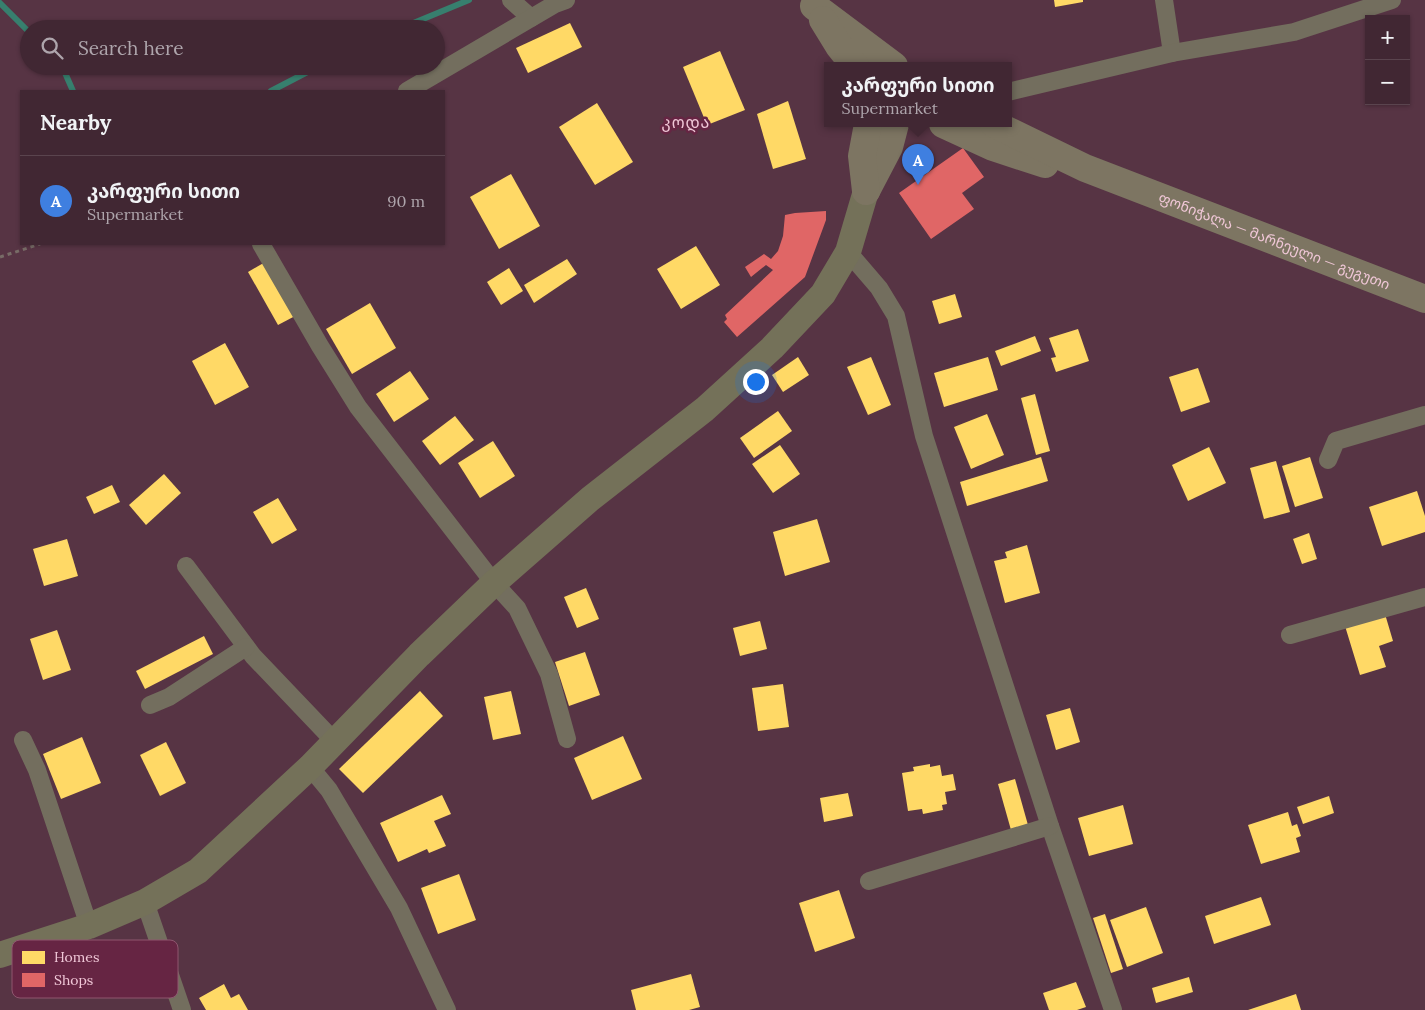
<!DOCTYPE html>
<meta charset="utf-8">
<style>
body{margin:0;font-family:Lora,"Noto Sans Georgian",serif;background:#4c333f;color:#f1f3f6}
.controls{position:absolute;right:15px;top:15px;display:grid;overflow:hidden;border-radius:0px;box-shadow:0 1px 4px #0004}
.controls button{width:45px;height:45px;display:grid;place-items:center;padding:0;border:0;border-bottom:1px solid #5a444e;background:#412733;color:#f1f3f6;font:25px sans-serif}
.you{position:absolute;left:755px;top:381px;width:18px;height:18px;margin:-12px;border:4px solid #fff;border-radius:50%;background:#1a73e8;box-shadow:0 0 0 8px #1a73e833}
.badge{display:grid;place-items:center;width:32px;height:32px;border-radius:50%;background:#ea580c;color:#fff;font-size:16px;font-weight:700}
.pin{position:absolute;translate:-50% -41px;filter:drop-shadow(0 1px 2px #0008)}
.pin::after{content:'';position:absolute;top:26px;width:18px;height:15px;background:inherit;clip-path:polygon(0 0,100% 0,50% 100%)}
.popup{position:absolute;left:824px;top:62px;width:188px;height:65px;box-sizing:border-box;display:grid;place-content:center;border-radius:0px;background:#412733;filter:drop-shadow(0 1px 4px #0005);font-size:16px;white-space:nowrap;color:#aea5ac}
.popup b{font-size:19px;color:#f1f3f6}
.popup::after{content:'';position:absolute;left:50%;top:100%;margin-left:-10px;border:10px solid transparent;border-top-color:#412733}
.list{margin:0;padding:0;list-style:none}
h2{display:flex;justify-content:space-between;align-items:center;height:65px;margin:0;padding:0 20px;font-size:21px}
h2 small{font-size:16px;font-weight:400;color:#aea5ac}
.list li{display:grid;grid-template-columns:32px 1fr auto;gap:15px;align-items:center;box-sizing:border-box;height:90px;padding:0 20px;border-top:1px solid #5a444e}
.list b{display:block;font-size:19px;white-space:nowrap}
.list p{margin:0;font-size:16px;white-space:nowrap;color:#aea5ac}
.list em{font-size:16px;font-style:normal;color:#aea5ac}
.icon{flex:none;width:28px;height:28px;fill:none;stroke:currentColor;stroke-width:2;stroke-linecap:round;stroke-linejoin:round}
.map{position:relative;flex:none;width:1425px;height:1010px;overflow:hidden}
.search{position:absolute;background:#412733;box-shadow:0 1px 4px #0004;left:20px;top:20px;width:425px;height:55px;display:flex;align-items:center;gap:12px;box-sizing:border-box;padding:0 18px;border-radius:28px;color:#aea5ac;font-size:19px}
.panel{position:absolute;background:#412733;box-shadow:0 1px 4px #0004;left:20px;top:90px;width:425px;height:155px;border-radius:0px}
.map>svg:first-child{display:block}
.homes{fill:#ffd966}
.shops{fill:#e06666}
.lines{fill:none;stroke-linecap:round;stroke-linejoin:round}
.stream{stroke:#377f6e;stroke-width:6}
.path{stroke:#786c67;stroke-width:3;stroke-dasharray:4 4;stroke-linecap:butt}
.street{stroke:#736e5e;stroke-width:18}
.secondary{stroke:#747159;stroke-width:26}
.highway{stroke:#7d7562;stroke-width:28}
.labels{text-anchor:middle;stroke-width:5;stroke-linejoin:round;paint-order:stroke}
.street-label{font-size:14px;fill:#f0c7d7;stroke:#662543}
.quarter-label{font-size:16px;letter-spacing:1px;fill:#f0c7d7;stroke:#662543}
.key{fill:#662543;stroke:#8f566f;stroke-width:1}
.key-label{font-size:14px;fill:#f0c7d7}
</style>
<div class="map">
<svg width="1425" height="1010" viewBox="0 0 1425 1010">
<rect width="100%" height="100%" fill="#573444"/>
<g class="homes">
<path d="M1054 0H1083V2L1055 7Z"/>
<path d="M570 23 582 47 528 73 516 48Z"/>
<path d="M720 51 745 110 707 125 683 67Z"/>
<path d="M788 101 806 159 773 169 757 114Z"/>
<path d="M597 103 633 162 595 185 559 127Z"/>
<path d="M511 174 540 226 499 249 470 197Z"/>
<path d="M696 246 720 285 681 309 657 269Z"/>
<path d="M567 259 577 274 534 303 524 285Z"/>
<path d="M267 261 297 315 278 325 248 272Z"/>
<path d="M509 268 523 291 501 305 487 282Z"/>
<path d="M955 294 962 317 939 324 932 301Z"/>
<path d="M370 303 396 348 352 374 326 329Z"/>
<path d="M1078 329 1089 361 1056 372 1051 358 1056 357 1049 338Z"/>
<path d="M1035 336 1041 351 1001 366 995 351Z"/>
<path d="M225 343 249 387 215 405 192 361Z"/>
<path d="M798 357 809 375 783 392 772 375Z"/>
<path d="M871 357 891 405 868 415 847 367Z"/>
<path d="M988 357 998 390 944 407 934 373Z"/>
<path d="M1198 368 1210 402 1181 412 1169 377Z"/>
<path d="M410 371 429 399 394 422 376 394Z"/>
<path d="M1035 394 1050 451 1036 455 1021 398Z"/>
<path d="M778 411 792 431 754 458 740 438Z"/>
<path d="M987 414 1004 455 971 469 954 427Z"/>
<path d="M455 416 474 440 440 465 422 441Z"/>
<path d="M493 441 515 476 480 498 458 463Z"/>
<path d="M780 445 800 474 773 493 752 464Z"/>
<path d="M1209 447 1226 483 1188 501 1172 465Z"/>
<path d="M1041 457 1048 481 967 506 960 482Z"/>
<path d="M1310 457 1323 498 1295 507 1282 466Z"/>
<path d="M1276 461 1290 512 1264 519 1250 468Z"/>
<path d="M164 474 181 493 146 525 129 505Z"/>
<path d="M112 485 120 502 94 514 86 497Z"/>
<path d="M1417 491 1425 516V532L1382 546 1369 507Z"/>
<path d="M278 498 297 530 272 544 253 512Z"/>
<path d="M817 519 830 562 785 576 773 532Z"/>
<path d="M1309 533 1317 559 1302 564 1293 539Z"/>
<path d="M67 539 78 576 44 586 33 549Z"/>
<path d="M1027 545 1040 593 1005 603 994 561 1007 558 1005 552Z"/>
<path d="M586 588 599 619 577 628 564 597Z"/>
<path d="M1385 614 1393 641 1379 646 1386 667 1360 675 1345 626Z"/>
<path d="M760 621 767 649 740 656 733 628Z"/>
<path d="M57 630 71 670 43 680 30 639Z"/>
<path d="M204 636 213 654 145 689 136 671Z"/>
<path d="M585 652 600 695 569 706 555 662Z"/>
<path d="M783 684 789 727 758 731 752 688Z"/>
<path d="M420 691 443 716 363 793 339 769Z"/>
<path d="M511 691 521 734 493 740 484 697Z"/>
<path d="M1070 708 1080 742 1056 750 1046 715Z"/>
<path d="M623 736 642 779 592 800 574 758Z"/>
<path d="M82 737 101 783 61 799 43 754Z"/>
<path d="M166 742 186 783 160 796 140 755Z"/>
<path d="M930 764V767L940 765 942 776 953 774 956 790 945 792 947 804 942 805 943 810 923 814 922 809 908 811 902 773 914 771 913 767Z"/>
<path d="M1015 779 1028 825 1011 830 998 784Z"/>
<path d="M848 793 853 816 824 822 820 798Z"/>
<path d="M442 795 451 814 434 821 446 846 429 853 427 849 398 862 380 823Z"/>
<path d="M1329 796 1334 813 1303 824 1297 807Z"/>
<path d="M1123 805 1133 844 1089 856 1078 818Z"/>
<path d="M1288 812 1292 826 1297 824 1301 836 1296 838 1300 852 1261 864 1248 825Z"/>
<path d="M459 874 476 920 438 934 421 888Z"/>
<path d="M839 890 855 938 815 952 799 903Z"/>
<path d="M1261 897 1271 925 1214 944 1205 916Z"/>
<path d="M1146 907 1163 953 1127 967 1110 920Z"/>
<path d="M1105 914 1123 969 1111 973 1093 918Z"/>
<path d="M691 974 700 1007 689 1010H636L631 990Z"/>
<path d="M1189 977 1193 992 1156 1003 1152 988Z"/>
<path d="M1076 982 1086 1007 1077 1010H1049L1043 993Z"/>
<path d="M224 984 231 998 239 994 248 1010H206L199 998Z"/>
<path d="M1296 994 1301 1010H1248Z"/>
</g>
<g class="shops">
<path d="M963 148 984 177 962 193 974 209 931 239 899 193Z"/>
<path d="M826 211V220L805 277 737 337 724 322 727 319 725 315 773 270 766 265 751 277 745 267 764 254 771 259 778 251 783 236 785 215 795 213Z"/>
</g>
<g class="lines">
<g class="stream">
<path d="M0 3 29 32"/>
<path d="M399 29 469 0"/>
<path d="M62 66 73 91"/>
<path d="M271 91 319 66"/>
</g>
<path class="path" d="M0 257 40 244"/>
<g class="street">
<path d="M511 0 531 18"/>
<path d="M1164 0 1172 53"/>
<path d="M407 91 555 4 566 0"/>
<path d="M1008 92 1172 53 1294 32 1392 0"/>
<path d="M261 244 320 346 358 407 494 583 517 608 549 674 567 739"/>
<path d="M848 252 879 288 896 316 924 436 1050 826 1113 1010"/>
<path d="M1328 460 1336 441 1425 415"/>
<path d="M186 566 253 656 335 742"/>
<path d="M1290 635 1425 597"/>
<path d="M150 705 169 697 246 647"/>
<path d="M23 740 37 770 89 926"/>
<path d="M310 767 329 790 399 908 447 1010"/>
<path d="M869 881 1050 826"/>
<path d="M145 902 182 1010"/>
</g>
<path class="secondary" d="M0 955 89 926 145 902 198 871 310 767 419 655 494 583 590 499 705 409 772 348 823 294 848 252 866 191"/>
<g class="highway">
<path d="M814 6 894 66"/>
<path d="M823 20 839 46 855 66"/>
<path d="M943 124 993 147 1045 164"/>
<path id="s1" d="M994 124 1085 168 1425 299"/>
<path d="M866 191 889 147 895 124"/>
<path d="M866 191 862 156 868 124"/>
</g>
</g>
<g class="labels">
<g class="street-label">
<text dy="5" stroke="none"><textPath href="#s1" startOffset="304">ფონიჭალა — მარნეული — გუგუთი</textPath></text>
</g>
<g class="quarter-label">
<text x="686" y="128">კოდა</text>
</g>
</g>
<rect x="12" y="940" width="166" height="58" rx="8" class="key"/>
<rect x="22" y="951" width="23" height="13" fill="#ffd966"/>
<rect x="22" y="973" width="23" height="14" fill="#e06666"/>
<g class="key-label">
<text x="54" y="962">Homes</text>
<text x="54" y="985">Shops</text>
</g>
</svg>
<div class="controls">
<button>+</button>
<button>−</button>
</div>
<div class="you"></div>
<div class="pin badge" style="left:918px;top:185px;background:#3f7fe0">A</div>
<div class="popup"><b>კარფური სითი</b>Supermarket</div>
<div class="search"><svg class="icon" aria-label="search" viewBox="0 0 24 24"><circle cx="10" cy="10" r="6"/><path d="M15 15l6 6"/></svg>Search here</div>
<section class="panel">
<h2>Nearby<small></small></h2>
<ul class="list">
<li><span class="badge" style="background:#3f7fe0">A</span><div><b>კარფური სითი</b><p>Supermarket</p></div><em>90 m</em></li>
</ul>
</section>
</div>
